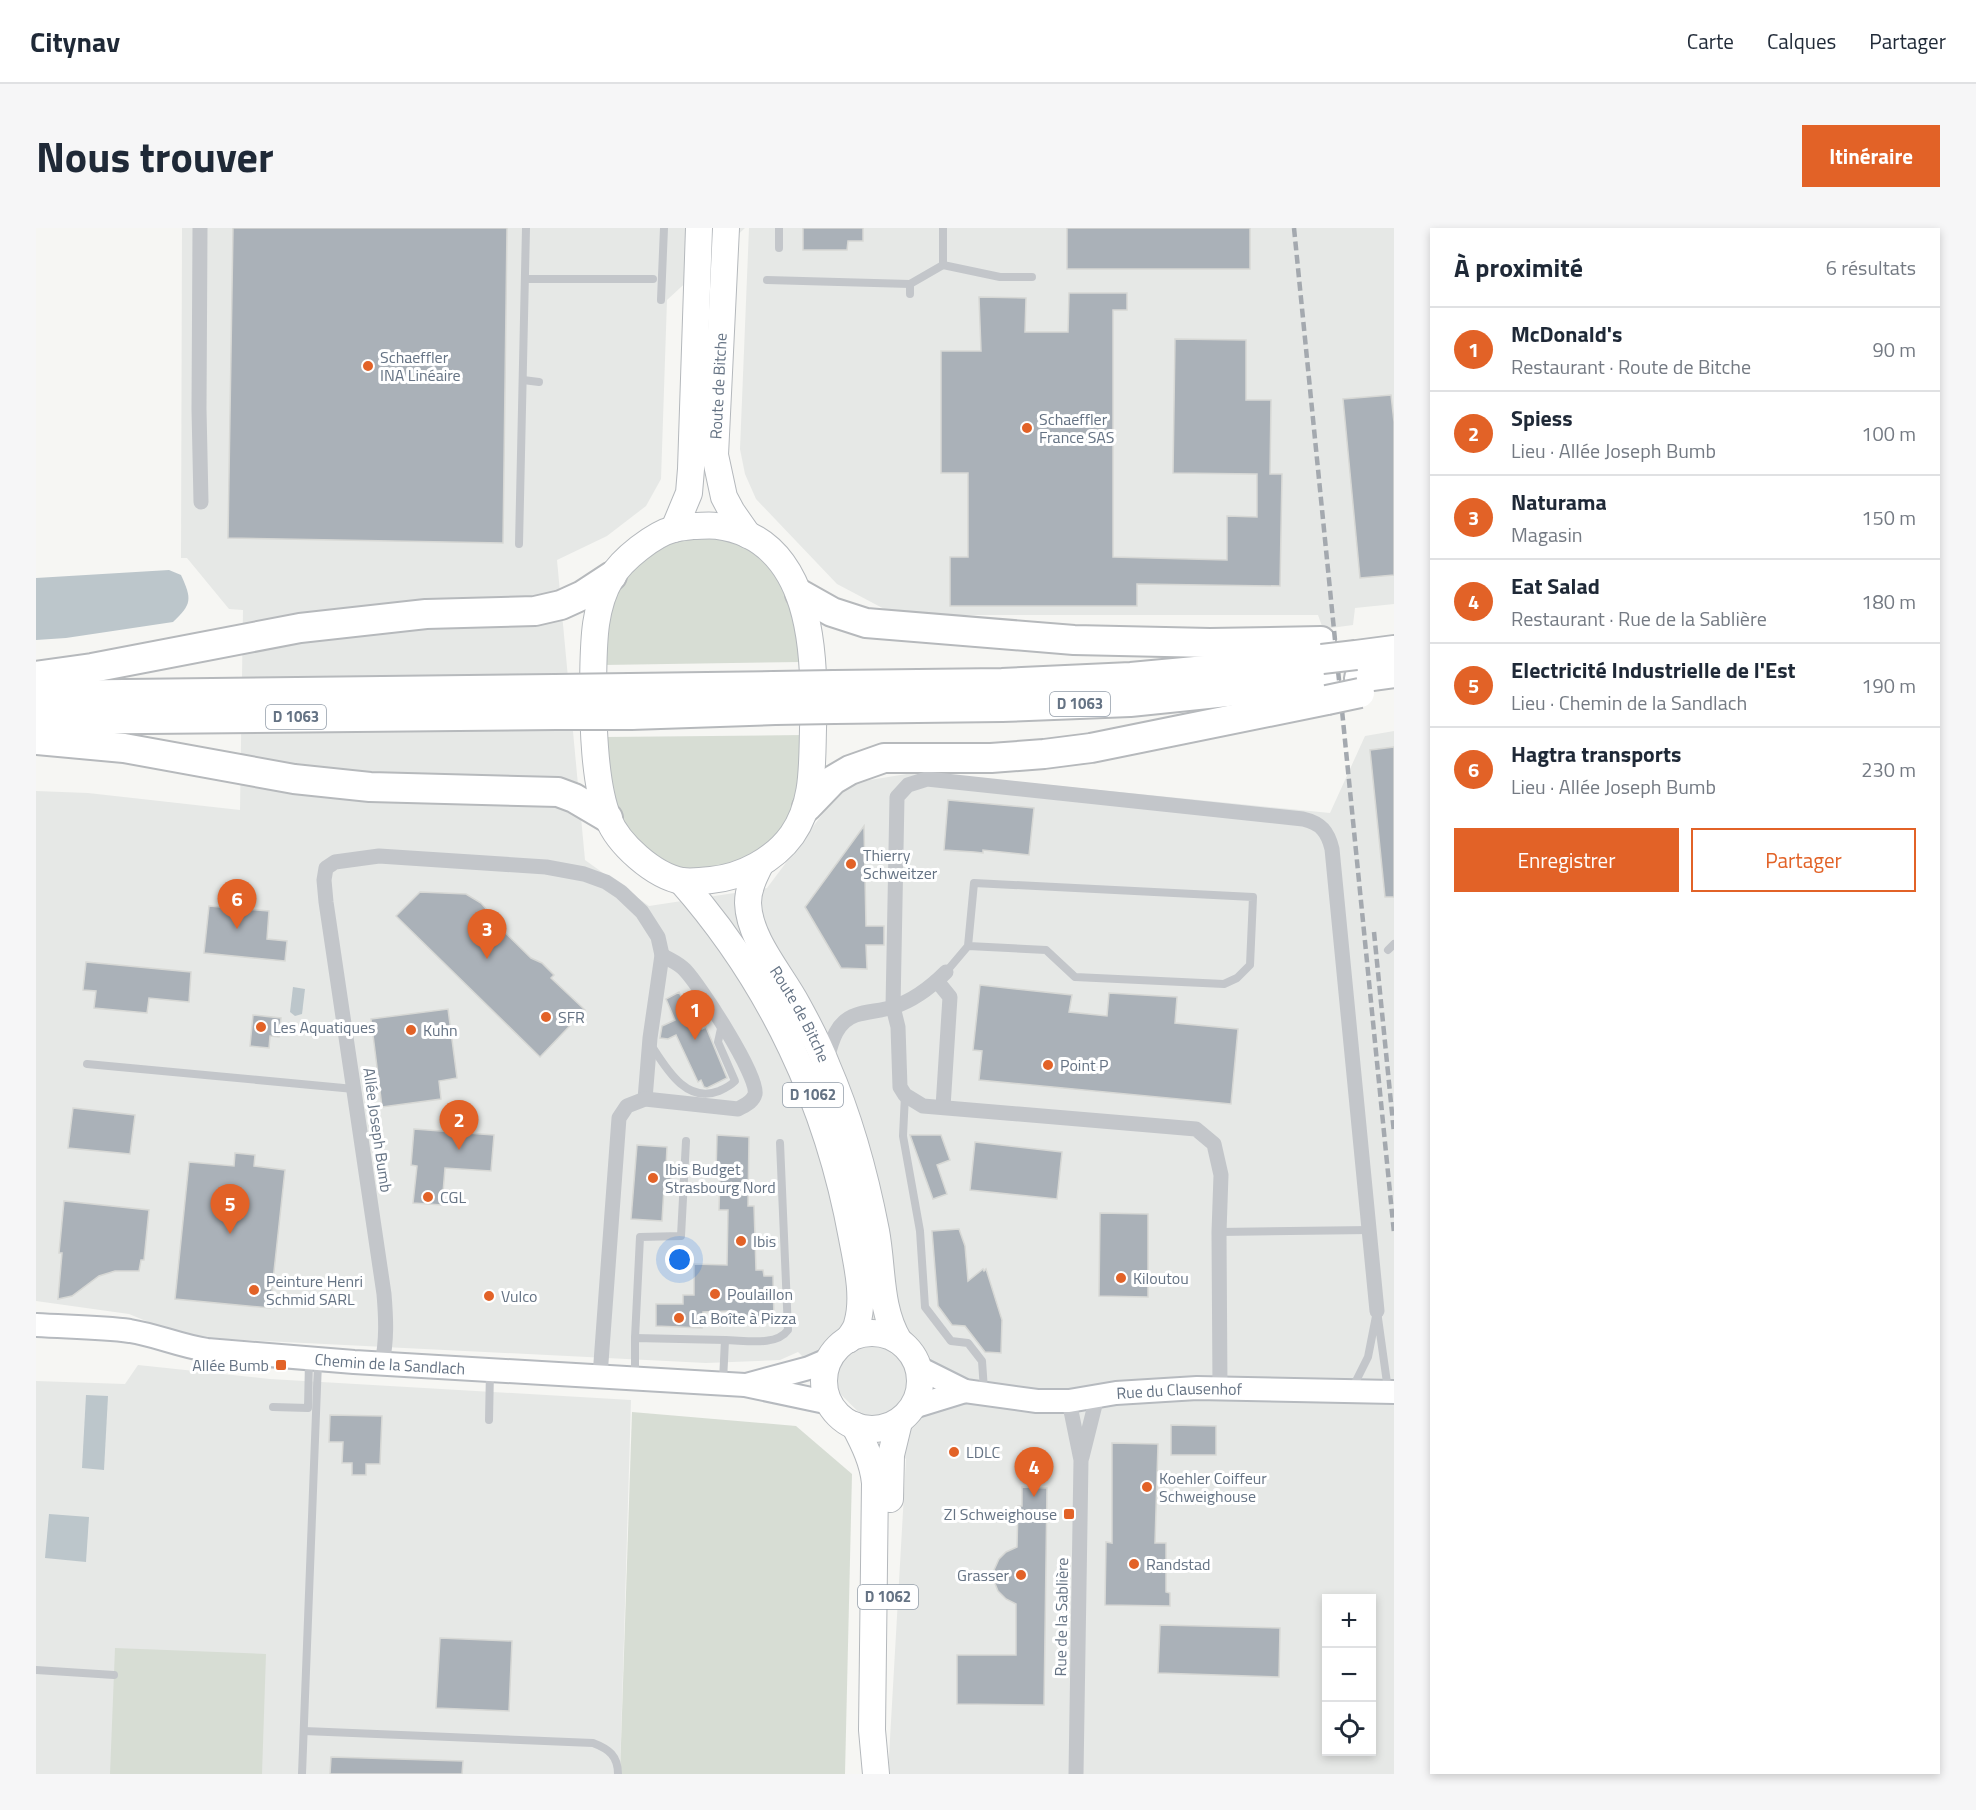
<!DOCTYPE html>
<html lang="fr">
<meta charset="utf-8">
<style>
body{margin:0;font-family:"Titillium Web",sans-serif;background:#f6f6f7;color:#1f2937}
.controls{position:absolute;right:18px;bottom:18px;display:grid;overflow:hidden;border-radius:0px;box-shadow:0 3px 9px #0003}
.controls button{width:54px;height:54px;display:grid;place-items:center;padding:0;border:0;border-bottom:2px solid #e0e1e3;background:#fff;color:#1f2937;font:30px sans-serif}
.you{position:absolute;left:644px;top:1032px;width:21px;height:21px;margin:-15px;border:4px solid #fff;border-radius:50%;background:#1a73e8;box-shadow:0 0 0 9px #1a73e833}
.badge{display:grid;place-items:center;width:39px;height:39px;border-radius:50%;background:#e26227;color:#fff;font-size:20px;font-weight:700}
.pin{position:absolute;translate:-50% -50px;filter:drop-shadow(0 2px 3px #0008)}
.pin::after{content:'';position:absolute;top:32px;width:21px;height:18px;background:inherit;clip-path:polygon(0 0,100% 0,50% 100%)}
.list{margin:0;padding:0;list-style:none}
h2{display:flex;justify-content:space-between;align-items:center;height:78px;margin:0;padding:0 24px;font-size:26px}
h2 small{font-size:20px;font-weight:400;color:#747a83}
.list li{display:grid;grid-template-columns:39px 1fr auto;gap:18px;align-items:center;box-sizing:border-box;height:84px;padding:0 24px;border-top:2px solid #e0e1e3}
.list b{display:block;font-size:22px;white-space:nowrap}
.list p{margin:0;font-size:20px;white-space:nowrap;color:#747a83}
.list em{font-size:20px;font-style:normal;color:#747a83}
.actions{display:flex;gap:12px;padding:18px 24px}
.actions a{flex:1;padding:14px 0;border:2px solid #e26227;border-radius:0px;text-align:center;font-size:21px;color:#e26227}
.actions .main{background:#e26227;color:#fff}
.icon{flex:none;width:33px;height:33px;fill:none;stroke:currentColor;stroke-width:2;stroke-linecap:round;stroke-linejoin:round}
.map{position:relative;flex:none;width:1358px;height:1546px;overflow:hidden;border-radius:0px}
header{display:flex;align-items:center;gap:36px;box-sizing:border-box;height:84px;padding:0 30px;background:#fff;border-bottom:2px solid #e0e1e3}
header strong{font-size:28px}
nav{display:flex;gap:33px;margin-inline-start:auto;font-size:21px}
.intro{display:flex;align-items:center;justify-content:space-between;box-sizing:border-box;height:144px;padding:0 36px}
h1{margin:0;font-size:42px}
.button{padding:15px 27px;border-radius:0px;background:#e26227;color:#fff;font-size:21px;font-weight:700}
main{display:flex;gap:36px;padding:0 36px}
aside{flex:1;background:#fff;border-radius:0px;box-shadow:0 3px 9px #0003}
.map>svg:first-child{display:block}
.built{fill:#e6e8e6;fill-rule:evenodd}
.green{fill:#d7ddd4}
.water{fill:#bcc6cb}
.building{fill:#aab1b8;stroke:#d7d8d5;stroke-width:1.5}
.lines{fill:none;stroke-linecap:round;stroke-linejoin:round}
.secondary-casing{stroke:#b6babf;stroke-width:26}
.primary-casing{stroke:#b4b8bc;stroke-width:28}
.highway-casing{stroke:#b6b9bc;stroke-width:32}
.lane{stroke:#c3c6ca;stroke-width:8}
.street{stroke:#c3c6ca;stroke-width:15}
.secondary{stroke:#fff;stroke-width:22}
.primary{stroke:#fff;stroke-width:26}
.highway{stroke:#fff;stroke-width:28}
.rail{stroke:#a4a9af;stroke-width:4.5;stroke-dasharray:9 4.5;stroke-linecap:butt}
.highway-bridge-casing{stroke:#b6b9bc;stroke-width:32;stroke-linecap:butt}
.highway-bridge{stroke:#fff;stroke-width:28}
.poi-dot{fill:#e26227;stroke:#fff;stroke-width:2}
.labels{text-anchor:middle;stroke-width:6;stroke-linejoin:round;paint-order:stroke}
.shield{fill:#fff;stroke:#939da9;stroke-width:1.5}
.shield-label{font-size:15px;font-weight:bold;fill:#657384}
.poi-label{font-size:16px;fill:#657384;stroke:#fff;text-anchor:start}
.street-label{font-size:16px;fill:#657384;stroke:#fff}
</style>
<header>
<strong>Citynav</strong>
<nav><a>Carte</a><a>Calques</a><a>Partager</a></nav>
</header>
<div class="intro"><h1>Nous trouver</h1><a class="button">Itinéraire</a></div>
<main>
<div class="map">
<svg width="1358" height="1546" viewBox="0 0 1358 1546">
<rect width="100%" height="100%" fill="#f6f6f3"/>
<g class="built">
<path d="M146 0H709L631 72 625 251 610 278 571 308 521 332 549 632 613 678 731 660 809 556 883 544 1294 585 1329 508 1358 503V1546H852L870 1231 762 1124 744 1132 670 1135 149 1109 93 1086 0 1073V563L52 565 204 582 207 382 193 381 151 330H145ZM1290 1370H1336V1524H1290Z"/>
<path d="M713 0H1358V376L1319 380 1317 397 1287 401 1282 387H886L854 384 801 356 720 271 709 246 704 221Z"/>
<path d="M102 1137 234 1151 595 1172 584 1546H0V1153L89 1156Z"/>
</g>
<g class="green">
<path d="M673 309 699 315 716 323 738 341 760 387 765 434 567 437C569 421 567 401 572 385 583 352 609 320 644 311 653 308 664 310 673 309Z"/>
<path d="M767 507 765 547 752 594 732 619 707 636 655 642 628 635 602 616 581 587 574 561 569 509Z"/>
<path d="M596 1184 760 1198 816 1246 809 1546H584Z"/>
<path d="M79 1420 230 1426 226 1546H74Z"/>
</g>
<g class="water">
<path d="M133 342 145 347C156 371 156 376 137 394L30 410 0 412V350Z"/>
<path d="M257 759 269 761 266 786 259 788 254 784Z"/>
<path d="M50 1167 72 1168 68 1242 46 1240Z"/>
<path d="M13 1286 53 1289 50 1334 9 1330Z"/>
</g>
<g class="building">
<path d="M197 0H471L467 315 192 310Z"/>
<path d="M767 0H827V13H812L811 22H767Z"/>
<rect x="1031" y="0" width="183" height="41"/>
<path d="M1033 65H1091V82H1077V329L1191 332V288L1221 289V246L1137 245 1139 111 1210 112V172H1235L1234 246H1246L1244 358 1101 356V378H914V329H932V245H905V123H945L943 69 990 70 989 104H1032Z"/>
<path d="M1355 167 1358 194V347L1324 350 1307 171Z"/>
<path d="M1358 519V669H1349L1334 522Z"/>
<path d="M912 572 998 580 993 627 947 622V625L938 624 908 622Z"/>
<path d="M828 598 830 698H848V717H830L831 741 805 740 769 679Z"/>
<path d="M384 664 430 666 445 675 453 684 450 686 495 730 506 735 518 747 515 750 549 782 504 829 360 688Z"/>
<path d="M173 678 233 683 231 711 251 713 249 733 168 725Z"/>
<path d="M50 734 155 744 153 774 113 770 111 785 58 780 60 763 47 762Z"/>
<path d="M944 757 1036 767 1033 784 1071 788 1073 765 1141 769 1139 795 1202 801 1195 876 943 852 946 823 937 822Z"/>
<path d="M643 764 659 797 663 795 666 801 670 799 691 850 671 860 668 859 665 852 662 854 640 807 632 811 624 810 626 798 639 792 630 771Z"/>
<path d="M412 781 421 850 403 853 405 871 346 879 335 791Z"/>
<path d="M217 787 245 790 243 809 234 808 233 820 214 818Z"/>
<path d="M37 880 99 887 94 926 32 920Z"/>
<path d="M378 901 458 907 455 943 409 940 406 977 377 975 381 938 375 937Z"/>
<path d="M681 907 713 909 712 978H718L720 1042H727L728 1048H737L738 1092 700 1093 693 1089V1083L667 1084 666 1100 620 1098V1076H647V1067H658V1036L691 1037 692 982H683L684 944 680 945Z"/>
<path d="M874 907H905L914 932 901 937 911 966 897 971Z"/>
<path d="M939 914 1026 924 1021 971 934 962Z"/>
<path d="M601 917 631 919 630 939H636L634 961 628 960 626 993 595 991Z"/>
<path d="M199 925 219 927 218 938 249 942 234 1080 139 1071 153 934 198 938Z"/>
<path d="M28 973 113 982 108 1032H105L103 1043H79L63 1048 36 1068 22 1071 26 1025H23Z"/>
<path d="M1064 985 1112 986V1069L1063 1068Z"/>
<path d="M923 1001 929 1018 932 1053 947 1041 948 1043 950 1041 966 1092 965 1125 949 1124 929 1098 916 1097 902 1078 896 1003Z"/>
<path d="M294 1187 346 1188 344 1236H330V1247H316V1235H306L307 1214H293Z"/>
<path d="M1135 1197 1180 1198V1227H1135Z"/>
<path d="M1076 1215 1122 1216 1119 1315H1130V1364L1134 1365V1378L1069 1377 1070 1314 1076 1315Z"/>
<path d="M986 1259 1011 1260 1008 1477 921 1476V1427H980V1376L970 1371 962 1363 958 1353V1342L963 1331 970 1324 981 1319 982 1278H986Z"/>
<path d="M1124 1397 1244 1400 1243 1449 1122 1445Z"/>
<path d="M404 1410 476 1413 473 1483 400 1480Z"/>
<path d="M295 1529 427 1533 426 1546H294Z"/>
</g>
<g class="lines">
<defs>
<g id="secondary">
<path id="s1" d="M0 1097C31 1099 63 1099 94 1103 120 1107 144 1118 171 1122L318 1134 709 1157 794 1175"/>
<path id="s2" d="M883 1140 929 1163 1001 1173H1033L1080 1165 1161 1160 1358 1164"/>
<path d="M710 1157 773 1140 794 1131"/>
<path d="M877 1179 929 1163"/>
</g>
<g id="primary">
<path d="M690 0 679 227 688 269 696 284 712 307"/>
<path d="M657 298C665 298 674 297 681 298 777 310 780 427 777 501 776 537 778 576 756 607 738 632 706 649 675 652 666 653 655 654 646 653 618 648 582 616 572 590 558 555 557 495 557 457 558 422 556 382 575 350 586 331 618 306 638 301 644 299 651 299 657 298Z"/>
<path d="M638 301 653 265 655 241 663 0"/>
<path id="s3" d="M724 637C718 649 712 661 712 675 713 711 745 746 761 776 772 796 783 817 791 838 814 891 829 946 840 1003 847 1040 843 1080 863 1113"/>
<path d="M645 653C735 755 792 877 816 1010 821 1036 829 1070 821 1096 820 1101 815 1107 812 1112"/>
<circle cx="836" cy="1153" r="48"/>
<path d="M818 1197C828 1216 837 1234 839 1255L836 1502 840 1546"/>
<path d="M854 1271 855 1227 863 1194"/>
</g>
<g id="highway">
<path d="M764 366 796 384 830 395 1038 412 1174 415 1285 413"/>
<path d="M1320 427 1358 422"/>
<path d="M0 448 56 440 264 400 390 386 499 383 525 377 547 367 576 348"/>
<path d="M1323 450 1358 445"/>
<path d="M798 457 966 455 1095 449 1286 431"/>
<path d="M594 460 738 458"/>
<path d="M0 467 519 461"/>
<path d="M798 481 966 479 1094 474 1289 454"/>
<path d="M595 487 739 482"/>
<path d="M0 492 520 487"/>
<path d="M0 512 88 520 258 551 334 559 522 564 538 570 572 590"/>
<path d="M771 579 797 552 814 542 848 530H955L1008 526 1055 520 1291 472"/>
</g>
</defs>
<use href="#secondary" class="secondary-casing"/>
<use href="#primary" class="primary-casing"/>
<use href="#highway" class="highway-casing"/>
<g class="lane">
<path d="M743 0V20"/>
<path d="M907 0V37L964 49H996"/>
<path d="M490 51H617"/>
<path d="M731 52 874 56"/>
<path d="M874 66V56L907 37"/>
<path d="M625 72 628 0"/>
<path d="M487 152 503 154"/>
<path d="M483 316 490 0"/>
<path d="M1352 722 1358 716"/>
<path d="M910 744 932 718 938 655 1217 669 1214 737 1201 750 1188 756 1039 749 1010 722 932 718"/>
<path d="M615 817C630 840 650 876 683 863 690 860 694 858 699 853L682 814 686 796"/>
<path d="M51 836 318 861"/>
<path d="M869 867 867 908 884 1003 889 1079 915 1113 932 1115 946 1133 948 1162"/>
<path d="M1183 1004 1334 1002"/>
<path d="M599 1110 604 1009 645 1008 650 913"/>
<path d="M599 1149V1110L689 1112"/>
<path d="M687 1153 689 1112C708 1112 740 1119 752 1102L744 915"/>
<path d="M1316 1161 1332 1129 1341 1083 1352 1162"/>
<path d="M237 1179 272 1180 273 1133"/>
<path d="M453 1192 454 1143"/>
<path d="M0 1442 78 1447"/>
<path d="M268 1503 557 1515C573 1521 582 1528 582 1546"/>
<path d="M266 1546 282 1134"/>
</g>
<g class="street">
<path d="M164 0 163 181 165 274"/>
<path d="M901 753 914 769 907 879"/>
<path d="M790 835C795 816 799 794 820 787 832 783 845 783 857 779 876 773 896 758 910 744"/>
<path d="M346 1135C351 1112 350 1090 348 1066L290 674 288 652 290 640 299 634 343 628 510 639 548 646 570 654 585 664 606 684 622 709 626 727 614 810 609 871"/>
<path d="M564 1148 583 890 591 878 609 871 702 881C709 877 717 874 719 866 723 848 664 758 649 742 643 735 634 732 626 727"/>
<path d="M1184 1160 1183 1004 1185 947 1178 916 1160 901 887 878 869 867 864 859 862 799 857 779 861 569 872 557 891 551 1267 591C1285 595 1292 604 1296 621L1341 1083"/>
<path d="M1033 1173 1045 1232 1040 1546"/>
<path d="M1046 1229 1061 1169"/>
</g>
<use href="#secondary" class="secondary"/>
<use href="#primary" class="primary"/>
<use href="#highway" class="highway"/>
<g class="rail">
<path d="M1258 0 1358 1005"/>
<path d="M1338 704 1358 905"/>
</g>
<defs>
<g id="highway-bridge">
<path d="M1286 431 1320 427"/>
<path d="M738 458 798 457"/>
<path d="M519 461 594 460"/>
<path d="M1291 472 1324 465"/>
<path d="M739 482 798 481"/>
<path d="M520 487H595"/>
</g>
</defs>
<use href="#highway-bridge" class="highway-bridge-casing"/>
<use href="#highway-bridge" class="highway-bridge"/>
</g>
<g class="poi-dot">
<circle cx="332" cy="138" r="6"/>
<circle cx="991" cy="200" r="6"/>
<circle cx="815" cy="636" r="6"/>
<circle cx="510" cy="789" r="6"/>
<circle cx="225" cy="799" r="6"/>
<circle cx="375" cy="802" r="6"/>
<circle cx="1012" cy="837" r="6"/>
<circle cx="617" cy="950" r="6"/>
<circle cx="392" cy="969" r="6"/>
<circle cx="705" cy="1013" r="6"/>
<circle cx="1085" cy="1050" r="6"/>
<circle cx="218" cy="1062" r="6"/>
<circle cx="679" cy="1066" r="6"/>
<circle cx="453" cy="1068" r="6"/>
<circle cx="643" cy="1090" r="6"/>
<rect x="239" y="1131" width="12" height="12" rx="3"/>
<circle cx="918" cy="1224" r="6"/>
<circle cx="1111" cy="1259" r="6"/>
<rect x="1027" y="1280" width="12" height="12" rx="3"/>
<circle cx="1098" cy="1336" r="6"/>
<circle cx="985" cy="1347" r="6"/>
</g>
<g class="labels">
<g class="shield">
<rect x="1014" y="464" width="60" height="24" rx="4.5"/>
<rect x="230" y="477" width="60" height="24" rx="4.5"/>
<rect x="747" y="855" width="60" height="24" rx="4.5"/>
<rect x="822" y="1357" width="60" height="24" rx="4.5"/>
</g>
<g class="shield-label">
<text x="1044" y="481">D 1063</text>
<text x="260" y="494">D 1063</text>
<text x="777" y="872">D 1062</text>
<text x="852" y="1374">D 1062</text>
</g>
<g class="poi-label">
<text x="344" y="135">Schaeffler<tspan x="344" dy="18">INA Linéaire</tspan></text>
<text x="1003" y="197">Schaeffler<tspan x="1003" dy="18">France SAS</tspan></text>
<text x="827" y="633">Thierry<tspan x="827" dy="18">Schweitzer</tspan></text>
<text x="522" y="795">SFR</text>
<text x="237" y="805">Les Aquatiques</text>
<text x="387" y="808">Kuhn</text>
<text x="1024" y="843">Point P</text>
<text x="629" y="947">Ibis Budget<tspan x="629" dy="18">Strasbourg Nord</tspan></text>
<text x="404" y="975">CGL</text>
<text x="717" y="1019">Ibis</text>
<text x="1097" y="1056">Kiloutou</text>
<text x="230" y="1059">Peinture Henri<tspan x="230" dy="18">Schmid SARL</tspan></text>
<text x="691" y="1072">Poulaillon</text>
<text x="465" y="1074">Vulco</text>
<text x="655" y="1096">La Boîte à Pizza</text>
<text x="233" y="1143" text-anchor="end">Allée Bumb</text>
<text x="930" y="1230">LDLC</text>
<text x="1123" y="1256">Koehler Coiffeur<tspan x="1123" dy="18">Schweighouse</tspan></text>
<text x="1021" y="1292" text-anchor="end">ZI Schweighouse</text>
<text x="1110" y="1342">Randstad</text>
<text x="973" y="1353" text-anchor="end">Grasser</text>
</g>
<g class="street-label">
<text transform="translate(682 158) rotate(-87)" y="6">Route de Bitche</text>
<text dy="6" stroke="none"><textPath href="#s3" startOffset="164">Route de Bitche</textPath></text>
<text transform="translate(342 902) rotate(82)" y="6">Allée Joseph Bumb</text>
<text dy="6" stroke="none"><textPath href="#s1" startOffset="357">Chemin de la Sandlach</textPath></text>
<text dy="6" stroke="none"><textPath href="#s2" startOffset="267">Rue du Clausenhof</textPath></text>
<text transform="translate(1025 1389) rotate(-89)" y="6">Rue de la Sablière</text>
</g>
</g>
</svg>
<div class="controls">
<button>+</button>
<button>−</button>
<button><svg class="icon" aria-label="locate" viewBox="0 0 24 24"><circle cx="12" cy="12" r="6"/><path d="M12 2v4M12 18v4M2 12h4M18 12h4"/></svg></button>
</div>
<div class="you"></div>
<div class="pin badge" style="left:659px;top:812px">1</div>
<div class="pin badge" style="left:423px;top:922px">2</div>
<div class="pin badge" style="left:451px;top:731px">3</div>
<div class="pin badge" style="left:998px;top:1269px">4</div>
<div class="pin badge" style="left:194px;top:1006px">5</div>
<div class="pin badge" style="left:201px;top:701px">6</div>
</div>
<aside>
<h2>À proximité<small>6 résultats</small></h2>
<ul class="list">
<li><span class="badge">1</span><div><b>McDonald's</b><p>Restaurant · Route de Bitche</p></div><em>90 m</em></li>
<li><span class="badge">2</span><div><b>Spiess</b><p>Lieu · Allée Joseph Bumb</p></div><em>100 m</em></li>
<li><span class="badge">3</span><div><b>Naturama</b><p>Magasin</p></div><em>150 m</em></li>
<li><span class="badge">4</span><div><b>Eat Salad</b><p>Restaurant · Rue de la Sablière</p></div><em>180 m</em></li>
<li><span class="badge">5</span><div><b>Electricité Industrielle de l'Est</b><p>Lieu · Chemin de la Sandlach</p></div><em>190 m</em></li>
<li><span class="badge">6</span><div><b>Hagtra transports</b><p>Lieu · Allée Joseph Bumb</p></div><em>230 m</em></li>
</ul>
<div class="actions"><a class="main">Enregistrer</a><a>Partager</a></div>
</aside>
</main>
